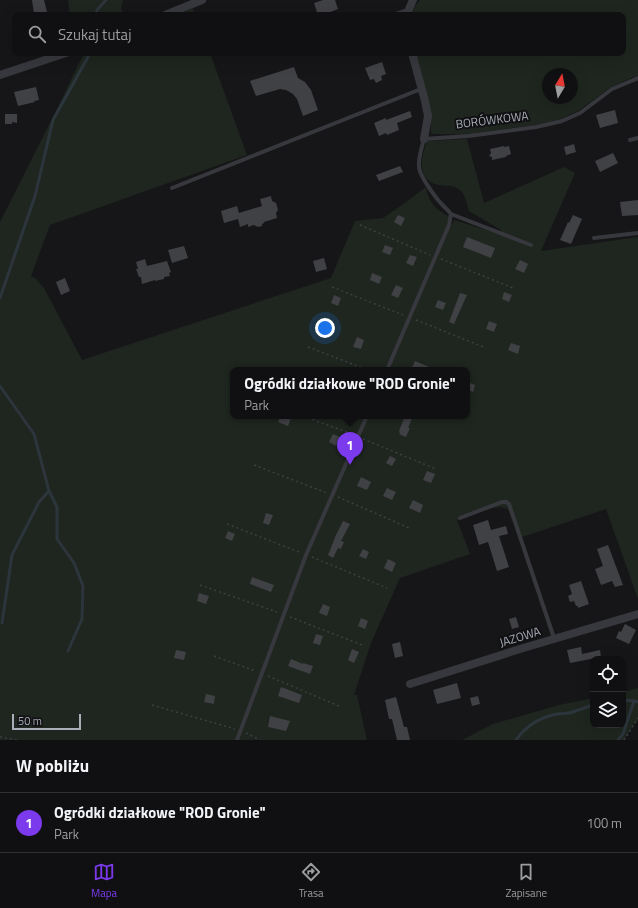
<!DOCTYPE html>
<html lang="pl">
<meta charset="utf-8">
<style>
body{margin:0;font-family:"Titillium Web",sans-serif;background:#19191b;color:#f1f3f6}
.controls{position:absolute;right:12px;bottom:12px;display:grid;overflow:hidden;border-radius:8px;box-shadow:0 4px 16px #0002}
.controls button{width:36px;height:36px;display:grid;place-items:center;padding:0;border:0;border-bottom:1px solid #303032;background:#101012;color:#f1f3f6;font:20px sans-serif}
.compass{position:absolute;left:542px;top:68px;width:36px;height:36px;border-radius:50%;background:#101012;box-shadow:0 4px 16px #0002;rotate:10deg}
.scale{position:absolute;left:12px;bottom:10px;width:69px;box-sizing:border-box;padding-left:4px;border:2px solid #a8adb8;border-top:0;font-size:11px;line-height:14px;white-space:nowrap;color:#a8adb8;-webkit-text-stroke:3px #111113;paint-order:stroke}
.you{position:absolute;left:325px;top:328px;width:14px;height:14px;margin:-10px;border:3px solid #fff;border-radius:50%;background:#1a73e8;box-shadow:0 0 0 6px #1a73e833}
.badge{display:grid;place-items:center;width:26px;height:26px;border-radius:50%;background:#7c3aed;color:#fff;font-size:13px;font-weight:700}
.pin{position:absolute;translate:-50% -33px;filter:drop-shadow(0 1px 2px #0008)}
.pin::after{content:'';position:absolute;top:21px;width:14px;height:12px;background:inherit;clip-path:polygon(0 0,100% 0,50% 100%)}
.popup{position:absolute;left:230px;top:367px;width:240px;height:52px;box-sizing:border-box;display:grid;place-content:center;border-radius:8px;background:#101012;filter:drop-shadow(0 1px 3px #0005);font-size:13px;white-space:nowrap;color:#9c9d9f}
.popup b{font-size:15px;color:#f1f3f6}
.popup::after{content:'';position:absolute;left:50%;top:100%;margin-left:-8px;border:8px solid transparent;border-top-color:#101012}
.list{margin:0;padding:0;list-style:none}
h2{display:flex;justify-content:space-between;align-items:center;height:52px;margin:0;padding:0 16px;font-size:17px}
h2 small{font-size:13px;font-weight:400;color:#9c9d9f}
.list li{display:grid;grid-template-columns:26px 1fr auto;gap:12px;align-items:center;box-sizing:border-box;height:60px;padding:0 16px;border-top:1px solid #303032}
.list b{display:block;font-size:15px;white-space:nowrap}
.list p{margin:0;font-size:13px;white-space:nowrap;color:#9c9d9f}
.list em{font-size:13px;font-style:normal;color:#9c9d9f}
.icon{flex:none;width:22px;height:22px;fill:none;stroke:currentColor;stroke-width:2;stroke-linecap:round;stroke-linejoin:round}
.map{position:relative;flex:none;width:638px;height:740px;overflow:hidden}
.search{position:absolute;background:#101012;box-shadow:0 4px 16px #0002;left:12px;right:12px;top:12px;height:44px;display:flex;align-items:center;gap:10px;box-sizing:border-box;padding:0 14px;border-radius:8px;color:#9c9d9f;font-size:15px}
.sheet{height:112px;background:#101012}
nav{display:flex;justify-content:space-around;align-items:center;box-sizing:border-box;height:56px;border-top:1px solid #303032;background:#101012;font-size:11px;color:#9c9d9f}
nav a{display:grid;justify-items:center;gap:2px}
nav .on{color:#7c3aed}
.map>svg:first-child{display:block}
.green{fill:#1e261f;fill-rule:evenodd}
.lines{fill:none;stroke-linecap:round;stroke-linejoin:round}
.stream{stroke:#2c353c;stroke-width:3}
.building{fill:#404145}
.path{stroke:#3d3f44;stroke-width:1.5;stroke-dasharray:2 3;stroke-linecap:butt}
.lane{stroke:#37383d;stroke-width:4}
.street{stroke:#37383d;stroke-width:8}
.labels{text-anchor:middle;stroke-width:4;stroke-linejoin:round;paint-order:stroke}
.street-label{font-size:12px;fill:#a8adb8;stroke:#111113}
</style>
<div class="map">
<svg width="638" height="740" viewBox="0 0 638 740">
<rect width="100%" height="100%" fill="#161618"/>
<g class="green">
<path d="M68 0H123L121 8 124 15H70Z"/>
<path d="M420 0H638V76L631 78 611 87 578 111 561 119 535 125 467 134H434L431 133C432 106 422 79 416 53H623V15H411L415 6ZM548 74H572V98H548Z"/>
<path d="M193 8 195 15H177Z"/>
<path d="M84 53H210L247 155 50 225 31 276 35 278 44 288 82 360 331 278 355 221 383 218 402 205 426 187C428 202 436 210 450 217L447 224 451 226 454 220 499 234 501 230 469 211C467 205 466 196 461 191 451 183 448 187 438 185 426 183 420 171 422 159 423 153 425 147 427 141L467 139 484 203 564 167 575 173 541 251 638 237V599L606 509 519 538 508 509 501 507 492 508 457 520 470 554 400 578 371 643 354 695H357L367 740H0V222L56 111ZM233 370H467V416H233Z"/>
<path d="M638 688V721L635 723 624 740H462L493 724 559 705 593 698V725H623V692Z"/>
</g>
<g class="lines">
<g class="stream">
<path d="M96 15 97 10 106 0"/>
<path d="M0 298 35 196 53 120 88 57V53"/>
<path d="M0 386 34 434 49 491 57 507V539L74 563 83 586 82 619 68 651"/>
<path d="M2 623 12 555 39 502 49 491"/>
<path d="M623 700 634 701"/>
<path d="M516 740C526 726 541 717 557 714 562 713 568 714 573 712 579 710 586 707 593 705"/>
<path d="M618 740 623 734 634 701 638 702"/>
</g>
</g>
<g class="building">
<path d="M32 0H44L47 12 34 14Z"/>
<path d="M323 0H335L338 9 328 13 329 15H318L314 3Z"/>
<path d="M382 62 386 74 381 76 382 80 376 83 374 79 370 80 365 68Z"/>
<path d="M294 67 298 78 305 82 311 90 318 110 303 116 297 99 293 94 286 90 280 89 256 96 250 81Z"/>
<path d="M36 87 39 100 34 101 35 102 18 106 14 92Z"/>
<path d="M615 110 618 123 600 128 596 115Z"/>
<path d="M410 111 412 117 397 123 399 130 387 135 386 133 379 136 374 123 386 118V120Z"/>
<path d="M5 114H17V123L12 122V124H5Z"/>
<path d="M574 144 576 152 566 155 564 147Z"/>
<path d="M504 146V147L509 146 511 154 506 156V157L492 160V157L489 156 491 153 490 149Z"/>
<path d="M613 153 618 163 600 172 595 161Z"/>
<path d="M400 166 403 172 379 181 376 175Z"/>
<path d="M271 196 272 201 276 203 278 210 276 213 277 218 264 222V223L262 224V226L258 227 254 225 248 227V224L240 227 238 219 224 223 221 211 237 206 239 213 262 206 260 199Z"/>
<path d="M638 200V215L622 216 620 202Z"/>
<path d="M398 215 405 218 401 226 394 222Z"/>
<path d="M573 215 582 219 571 244 560 240 568 222 569 223Z"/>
<path d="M467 237 495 248 491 258 463 247Z"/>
<path d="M385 245 393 248 390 255 382 252Z"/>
<path d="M184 246 188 258 172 263 168 250Z"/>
<path d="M410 255 417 257 413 266 406 263Z"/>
<path d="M324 258 327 269 316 272 313 261Z"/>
<path d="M145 259 147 266 167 261 171 272 169 273 170 276 164 277V279L155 281V280L142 284 141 277H139L136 269H138L136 262Z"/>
<path d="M520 260 528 264 524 273 515 269Z"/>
<path d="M372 273 382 277 379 284 370 280Z"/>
<path d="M65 278 70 291 61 295 56 282Z"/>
<path d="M396 285 403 288 398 298 391 295Z"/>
<path d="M504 292 512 295 509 302 502 299Z"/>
<path d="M460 293 467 295 454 324 449 322Z"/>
<path d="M334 295 341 298 338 306 331 303Z"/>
<path d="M438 300 446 303 443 310 435 307Z"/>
<path d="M489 321 497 324 494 332 486 329Z"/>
<path d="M321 323 331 327 327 337 317 333Z"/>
<path d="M357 337 364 340 361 349 353 347Z"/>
<path d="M511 343 520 346 518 354 508 350Z"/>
<path d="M415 361 436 370H411Z"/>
<path d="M467 382 475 385 473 392 467 389Z"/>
<path d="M281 416H286L291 418 288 426 278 422Z"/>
<path d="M405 416H413L408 428H410L406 437 399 434 400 432 399 431Z"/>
<path d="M333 434 340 437 336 446 329 442Z"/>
<path d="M390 456 396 459 392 466 386 463Z"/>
<path d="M427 471 435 474 431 483 423 480Z"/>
<path d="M361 477 371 482 367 490 357 486Z"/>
<path d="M387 488 396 492 392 500 383 496Z"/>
<path d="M413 500 423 505 420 513 409 508Z"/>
<path d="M266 513 273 515 269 525 263 523Z"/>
<path d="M488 520 491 530 506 526 508 534 499 536 509 567 497 571 488 542 479 545 473 525Z"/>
<path d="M343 521 350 524 341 541 344 542 341 549 338 548 333 558 328 555 336 535Z"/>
<path d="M228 531 235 534 232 541 225 538Z"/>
<path d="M608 545 623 585 615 587 612 581 601 585 595 569 603 566 597 549Z"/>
<path d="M363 549 369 552 366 559 359 556Z"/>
<path d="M388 559 396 563 392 572 384 568Z"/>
<path d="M252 577 274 585 271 592 250 584Z"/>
<path d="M581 581 589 604 578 608V606H576L574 601 570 602 568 596 572 594 569 585Z"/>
<path d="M199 593 209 596 206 604 197 601Z"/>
<path d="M323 604 330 607 327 616 319 613Z"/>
<path d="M516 617 519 627 512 629 509 619Z"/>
<path d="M361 618 368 621 365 629 358 626Z"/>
<path d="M625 624 636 630 629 644 616 638 619 631 621 632Z"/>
<path d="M316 634 323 636 320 645 313 643Z"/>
<path d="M400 642 403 656 395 658 392 644Z"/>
<path d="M581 647 582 654 600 650 601 657 570 663 567 650Z"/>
<path d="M352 649 359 652 354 663 348 660Z"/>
<path d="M176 650 186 652 184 660 174 658Z"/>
<path d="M291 659 303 664V663L313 666 310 674 288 666Z"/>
<path d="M457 683 461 698 437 704 433 690Z"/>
<path d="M281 687 302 695 299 703 278 696Z"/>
<path d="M206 694 215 696 214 704 204 702Z"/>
<path d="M478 696 480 704 472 706 470 698Z"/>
<path d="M396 697 404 727H407L410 740H397L392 719H389L385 700Z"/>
<path d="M270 716 290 721 286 731 268 727Z"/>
</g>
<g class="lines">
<g class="path">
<path d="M360 225 430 255"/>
<path d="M441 259 513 288"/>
<path d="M332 287 403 315"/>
<path d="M416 320 486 348"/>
<path d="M308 347 368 370"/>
<path d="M303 416 352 434"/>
<path d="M363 439 436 469"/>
<path d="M254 465 327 493"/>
<path d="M338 497 409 528"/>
<path d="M227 524 299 552"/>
<path d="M312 557 387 588"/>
<path d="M200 585 277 612"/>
<path d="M290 617 362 645"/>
<path d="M214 656 255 671"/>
<path d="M268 676 339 706"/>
<path d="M152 705 235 729"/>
<path d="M246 733 260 740"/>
<path d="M0 737 17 740"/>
<path d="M624 740 638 718"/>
</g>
<g class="lane">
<path d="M393 15 408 10"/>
<path d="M630 140 638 138"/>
<path d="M172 188 421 89"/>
<path d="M594 238 638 233"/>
<path d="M531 245 451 214C447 209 442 205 438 200 432 192 420 177 419 167 418 158 422 147 424 139L468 136 536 127 562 121 580 113 612 89 638 78"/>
<path d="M387 370 449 225 451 214"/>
<path d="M460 518 502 502H506L509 504 554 638"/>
<path d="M237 740 306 555 367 416"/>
</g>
<g class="street">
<path d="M165 15 202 0"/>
<path d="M407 15 409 9 413 0"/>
<path d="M412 53 425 101 428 116 424 139"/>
<path d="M0 75 66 53"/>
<path d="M410 684 520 649 638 614"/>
</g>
</g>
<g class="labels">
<g class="street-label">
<text transform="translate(492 120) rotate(-7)" y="4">BORÓWKOWA</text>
<text transform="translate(520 637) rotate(-17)" y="4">JAZOWA</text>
</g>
</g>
</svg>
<div class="controls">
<button><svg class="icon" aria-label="locate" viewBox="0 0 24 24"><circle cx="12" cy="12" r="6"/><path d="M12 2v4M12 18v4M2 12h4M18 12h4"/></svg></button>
<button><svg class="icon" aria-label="layers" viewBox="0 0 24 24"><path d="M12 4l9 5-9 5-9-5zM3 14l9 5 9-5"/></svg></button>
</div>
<svg class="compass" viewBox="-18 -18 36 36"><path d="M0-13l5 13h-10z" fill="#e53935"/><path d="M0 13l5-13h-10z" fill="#9c9d9f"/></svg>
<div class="scale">50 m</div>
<div class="you"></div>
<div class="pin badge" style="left:350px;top:465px">1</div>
<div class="popup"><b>Ogródki działkowe &quot;ROD Gronie&quot;</b>Park</div>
<div class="search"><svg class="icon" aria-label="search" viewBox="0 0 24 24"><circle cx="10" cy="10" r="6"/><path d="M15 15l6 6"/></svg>Szukaj tutaj</div>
</div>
<section class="sheet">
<h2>W pobliżu<small></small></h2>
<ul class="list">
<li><span class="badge">1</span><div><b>Ogródki działkowe &quot;ROD Gronie&quot;</b><p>Park</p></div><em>100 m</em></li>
</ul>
</section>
<nav>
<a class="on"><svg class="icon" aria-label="map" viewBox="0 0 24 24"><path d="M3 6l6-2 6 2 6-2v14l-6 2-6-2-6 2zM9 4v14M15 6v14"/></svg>Mapa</a>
<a><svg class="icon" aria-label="directions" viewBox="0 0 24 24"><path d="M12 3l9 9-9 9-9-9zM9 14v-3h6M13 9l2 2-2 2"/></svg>Trasa</a>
<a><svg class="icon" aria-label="saved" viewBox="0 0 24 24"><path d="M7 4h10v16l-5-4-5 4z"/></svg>Zapisane</a>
</nav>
